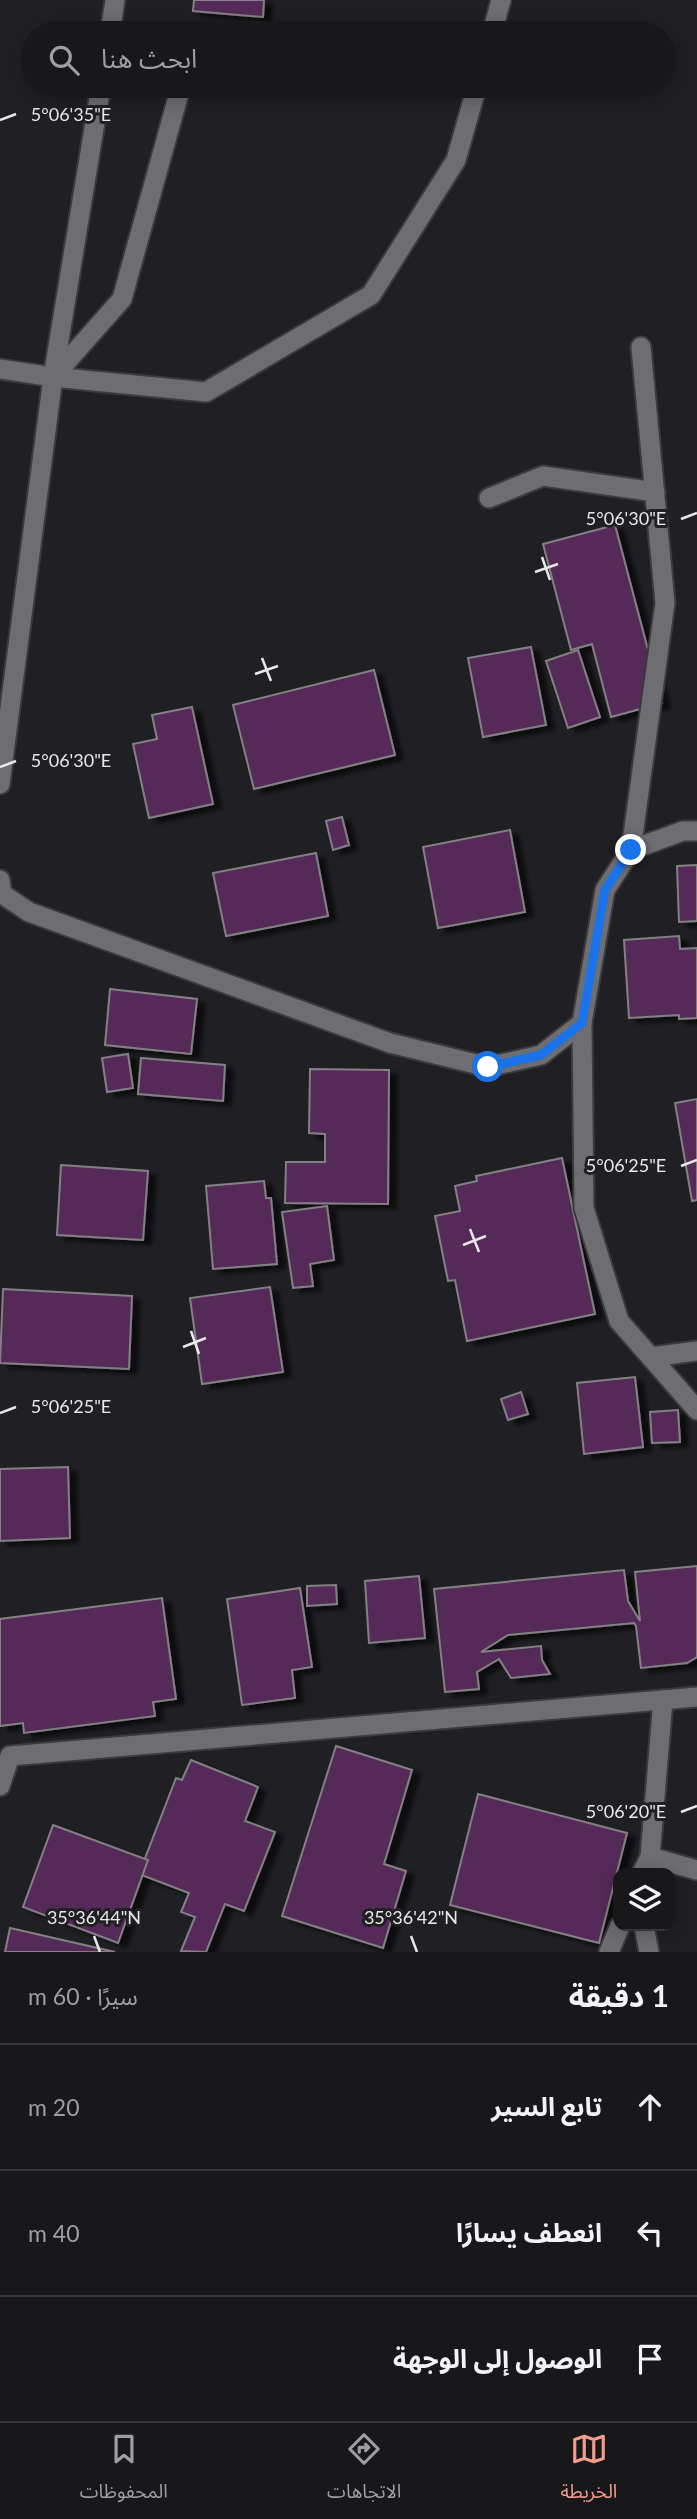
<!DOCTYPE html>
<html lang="ar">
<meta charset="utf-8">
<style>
body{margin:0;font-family:Lato,"Noto Sans Arabic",sans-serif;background:#212023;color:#f1f3f6;direction:rtl}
.controls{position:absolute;right:21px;bottom:21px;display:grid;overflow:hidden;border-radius:14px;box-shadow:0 4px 18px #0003}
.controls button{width:63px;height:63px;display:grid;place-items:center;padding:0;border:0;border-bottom:2px solid #363639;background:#18171a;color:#f1f3f6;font:35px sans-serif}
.stop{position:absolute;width:21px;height:21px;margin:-16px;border:5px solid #1a73e8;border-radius:50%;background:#fff}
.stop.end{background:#1a73e8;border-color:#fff;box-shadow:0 2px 7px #0008}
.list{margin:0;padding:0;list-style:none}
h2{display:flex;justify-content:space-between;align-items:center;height:91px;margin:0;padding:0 28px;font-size:30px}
h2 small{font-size:23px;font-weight:400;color:#9f9fa2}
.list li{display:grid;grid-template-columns:46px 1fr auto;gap:21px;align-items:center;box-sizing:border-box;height:126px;padding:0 28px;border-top:2px solid #363639}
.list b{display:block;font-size:26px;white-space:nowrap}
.list em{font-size:23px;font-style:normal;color:#9f9fa2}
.icon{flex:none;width:38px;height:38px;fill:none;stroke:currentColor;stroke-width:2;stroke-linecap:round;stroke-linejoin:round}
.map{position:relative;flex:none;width:697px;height:1952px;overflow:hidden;direction:ltr}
.search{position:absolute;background:#18171a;box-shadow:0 4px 18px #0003;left:21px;right:21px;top:21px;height:77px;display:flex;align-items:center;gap:18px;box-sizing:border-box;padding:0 24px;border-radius:38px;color:#9f9fa2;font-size:26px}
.sheet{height:469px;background:#18171a}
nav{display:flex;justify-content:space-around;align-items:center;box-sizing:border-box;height:98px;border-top:2px solid #363639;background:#18171a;font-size:19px;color:#9f9fa2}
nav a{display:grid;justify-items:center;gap:4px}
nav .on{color:#f49d8d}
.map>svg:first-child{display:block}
.building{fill:#542a59;stroke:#838084;stroke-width:2;filter:url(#shadow)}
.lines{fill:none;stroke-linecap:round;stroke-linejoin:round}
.minor-casing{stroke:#3b3a3d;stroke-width:23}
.minor{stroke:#6e6d71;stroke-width:19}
.route{stroke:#1a73e8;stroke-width:9}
.ticks{fill:none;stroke:#e8e8ea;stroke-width:2.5}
.ticks-label{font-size:18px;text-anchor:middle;fill:#e8e8ea;stroke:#201f23;stroke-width:6;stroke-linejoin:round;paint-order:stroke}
</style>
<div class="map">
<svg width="697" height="1952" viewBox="0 0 697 1952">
<defs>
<filter id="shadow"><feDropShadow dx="8" dy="4.5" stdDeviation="2" flood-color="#0009"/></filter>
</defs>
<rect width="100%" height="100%" fill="#201f23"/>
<g class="building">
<path d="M194 0H264L263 17 193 11Z"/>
<path d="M615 525 662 703 611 717 592 644 571 650 543 544Z"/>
<path d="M531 647 546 725 483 737 468 658Z"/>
<path d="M578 650 600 717 568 728 546 661Z"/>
<path d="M374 670 395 755 254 789 233 705Z"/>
<path d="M192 707 213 804 149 818 133 744 157 739 152 715Z"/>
<path d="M342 817 349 845 333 850 326 821Z"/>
<path d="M510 830 525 912 438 928 423 847Z"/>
<path d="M316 853 328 916 226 936 213 873Z"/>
<path d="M697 865V921L679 922 677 866Z"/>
<path d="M679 936 680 949 697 948V1018L679 1019V1015L629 1018 624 940Z"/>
<path d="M110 989 197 999 191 1054 105 1045Z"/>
<path d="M128 1054 133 1088 107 1092 102 1058Z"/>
<path d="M141 1058 225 1065 223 1101 138 1094Z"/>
<path d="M310 1069 389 1070 388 1204 285 1203 286 1162H325V1134L309 1133Z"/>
<path d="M697 1099V1200L692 1201 675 1103Z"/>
<path d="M562 1158 595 1314 467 1341 455 1280 448 1281 435 1216 460 1211 455 1186 477 1181 476 1176Z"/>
<path d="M61 1165 148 1171 143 1240 57 1235Z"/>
<path d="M264 1181 266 1198H271L277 1264 213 1269 206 1186Z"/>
<path d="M327 1206 334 1260 310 1264 313 1286 293 1288 282 1212Z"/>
<path d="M270 1287 283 1372 202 1384 190 1298Z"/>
<path d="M3 1289 132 1296 129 1369 0 1363Z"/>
<path d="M635 1377 643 1447 584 1454 577 1383Z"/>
<path d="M521 1392 528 1414 508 1420 501 1399Z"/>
<path d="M678 1410 680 1442 652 1443 650 1412Z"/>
<path d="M68 1467 70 1538 0 1541V1469Z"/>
<path d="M697 1566V1657L687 1663 641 1668 636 1626 634 1623 508 1635 481 1652 541 1646 542 1660 550 1674 511 1678 499 1659 477 1672 479 1689 445 1692 434 1589 624 1570 628 1601 640 1621 635 1572Z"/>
<path d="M419 1576 425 1638 369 1643 365 1581Z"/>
<path d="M336 1585 337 1604 307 1606V1586Z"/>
<path d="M300 1588 312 1667 292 1670 295 1698 242 1705 227 1599Z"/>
<path d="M162 1598 176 1699 153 1702 155 1716 24 1733 23 1723 0 1726V1619Z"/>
<path d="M336 1746 412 1770 384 1864 406 1871 383 1948 282 1916Z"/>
<path d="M191 1760 258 1787 245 1821 275 1832 244 1911 225 1904 206 1952 181 1951 195 1917 181 1912 189 1893 139 1874 176 1778 182 1780Z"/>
<path d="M478 1794 627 1833 599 1943 450 1905Z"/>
<path d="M53 1825 148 1860 118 1943 23 1907Z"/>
<path d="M10 1928 115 1952H5Z"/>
</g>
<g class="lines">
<defs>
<g id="minor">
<path d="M110 33 115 0"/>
<path d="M492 33 501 0"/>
<path d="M0 369 53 377 206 392 371 295 456 160 477 86"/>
<path d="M53 377 122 299 181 86"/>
<path d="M489 498 543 476 655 492"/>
<path d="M0 784 53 377 101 86"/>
<path d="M631 850 665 603 641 347"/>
<path d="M0 880 2 894 29 912 390 1043 488 1067 541 1055 582 1023 605 890 631 850 683 831H697"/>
<path d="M582 1023 584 1208 619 1321 697 1410"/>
<path d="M651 1357 697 1351"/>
<path d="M0 1786 10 1756 697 1697"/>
<path d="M650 1857 663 1700"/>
<path d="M642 1873 650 1857 697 1870"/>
<path d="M644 1926 649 1952"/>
<path d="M609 1952 620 1926"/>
</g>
</defs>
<use href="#minor" class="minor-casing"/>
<use href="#minor" class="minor"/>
</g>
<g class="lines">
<path class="route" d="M488 1067 541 1055 582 1023 605 890 631 850"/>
</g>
<path class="ticks" d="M0 120 16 114M681 519 697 513M542 557 550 580M535 572 558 564M262 658 271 681M255 674 278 666M0 767 16 761M681 1166 697 1160M470 1229 479 1252M463 1245 486 1236M191 1331 199 1354M183 1347 206 1338M0 1413 16 1407M681 1812 697 1806M94 1936 100 1952M411 1936 417 1952"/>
<g class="ticks-label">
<text x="71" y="121">5°06'35"E</text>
<text x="626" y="525">5°06'30"E</text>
<text x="71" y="767">5°06'30"E</text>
<text x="626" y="1172">5°06'25"E</text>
<text x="71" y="1413">5°06'25"E</text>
<text x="626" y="1818">5°06'20"E</text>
<text x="94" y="1924">35°36'44"N</text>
<text x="411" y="1924">35°36'42"N</text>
</g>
</svg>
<div class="controls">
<button><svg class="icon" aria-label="layers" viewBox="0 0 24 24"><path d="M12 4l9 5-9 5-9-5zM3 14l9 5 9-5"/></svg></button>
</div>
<div class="stop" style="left:488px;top:1067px"></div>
<div class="stop end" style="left:631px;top:850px"></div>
<div class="search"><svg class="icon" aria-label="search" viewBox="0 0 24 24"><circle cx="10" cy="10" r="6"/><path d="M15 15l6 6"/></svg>ابحث هنا</div>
</div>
<section class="sheet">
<h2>1 دقيقة<small>سيرًا · 60 m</small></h2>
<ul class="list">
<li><svg class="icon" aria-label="ahead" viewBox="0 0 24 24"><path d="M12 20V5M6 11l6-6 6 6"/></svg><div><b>تابع السير</b></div><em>20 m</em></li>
<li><svg class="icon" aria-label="left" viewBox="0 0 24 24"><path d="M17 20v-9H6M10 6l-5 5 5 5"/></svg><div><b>انعطف يسارًا</b></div><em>40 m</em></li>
<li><svg class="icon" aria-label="arrive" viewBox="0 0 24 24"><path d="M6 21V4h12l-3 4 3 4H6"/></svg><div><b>الوصول إلى الوجهة</b></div></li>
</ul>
</section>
<nav>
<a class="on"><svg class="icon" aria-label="map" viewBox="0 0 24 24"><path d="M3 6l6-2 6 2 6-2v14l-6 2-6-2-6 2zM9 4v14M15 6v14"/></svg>الخريطة</a>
<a><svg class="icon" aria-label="directions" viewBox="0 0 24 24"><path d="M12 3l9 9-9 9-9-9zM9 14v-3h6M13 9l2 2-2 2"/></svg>الاتجاهات</a>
<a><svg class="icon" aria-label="saved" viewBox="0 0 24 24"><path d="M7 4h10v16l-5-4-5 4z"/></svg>المحفوظات</a>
</nav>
